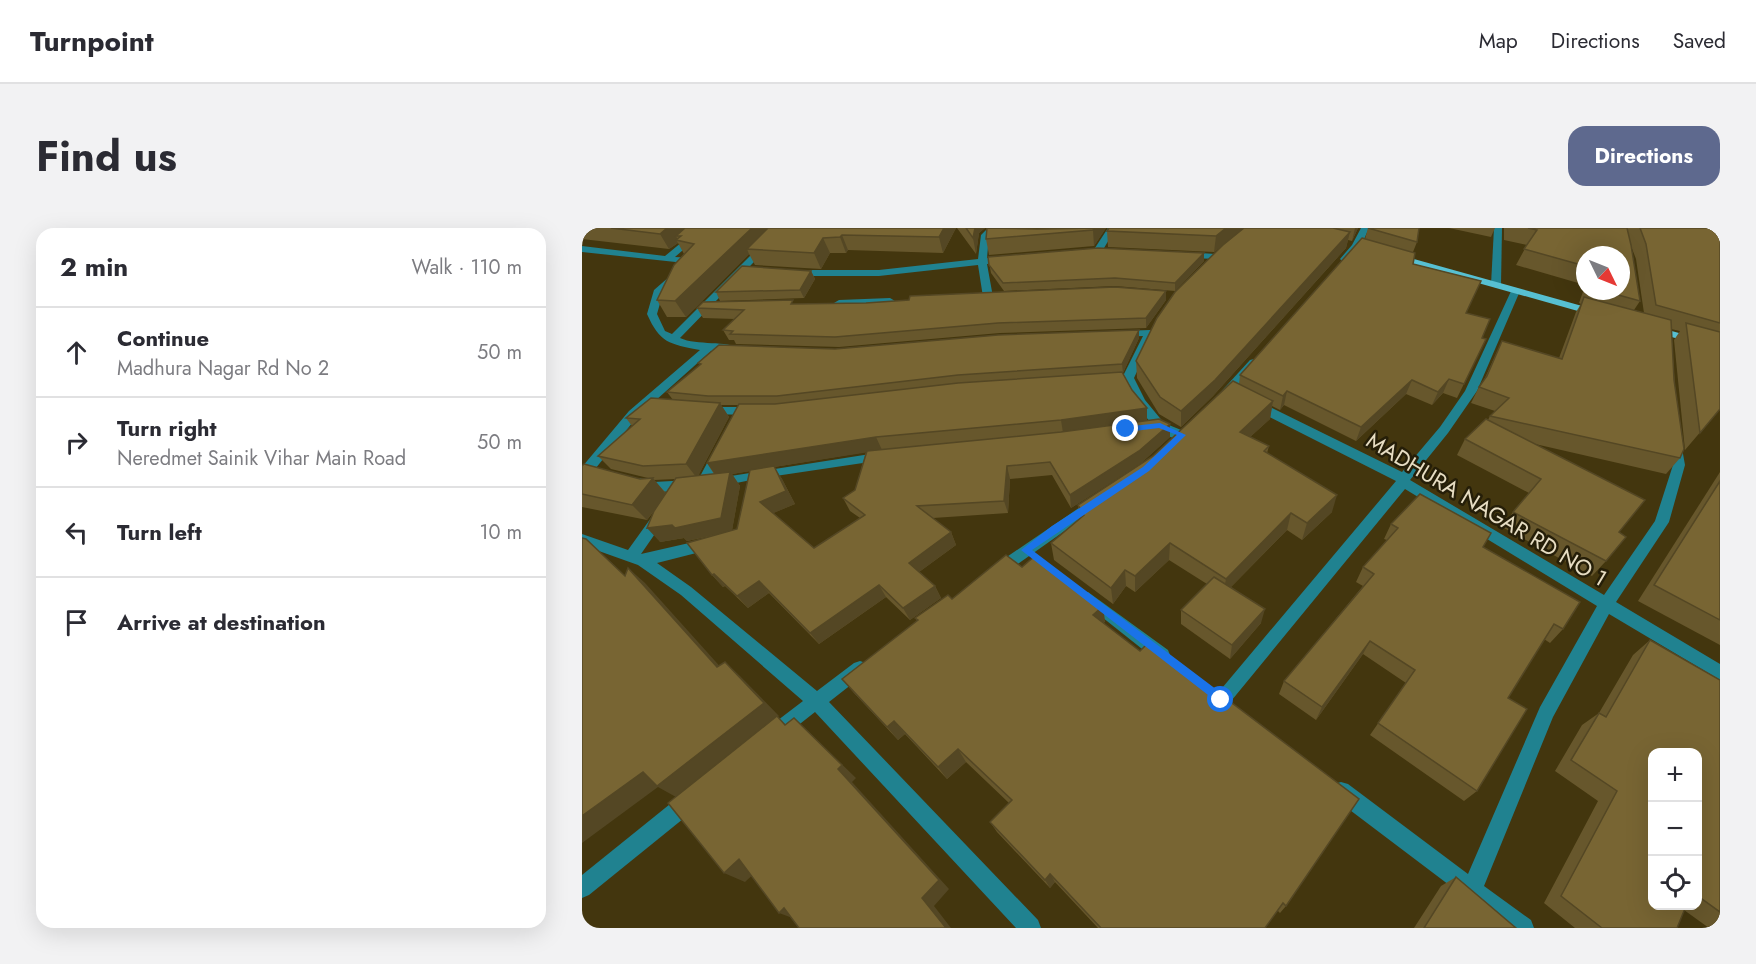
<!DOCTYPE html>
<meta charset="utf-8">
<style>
body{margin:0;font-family:Jost,sans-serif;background:#f2f2f3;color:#2b2b33}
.controls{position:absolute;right:18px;bottom:18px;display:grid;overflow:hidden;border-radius:12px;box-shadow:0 6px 24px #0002}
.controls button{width:54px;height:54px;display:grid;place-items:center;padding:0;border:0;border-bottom:2px solid #e1e1e2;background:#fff;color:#2b2b33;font:30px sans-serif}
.compass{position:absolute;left:994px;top:18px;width:54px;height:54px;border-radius:50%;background:#fff;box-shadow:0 6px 24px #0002;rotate:133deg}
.stop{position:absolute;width:18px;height:18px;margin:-14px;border:4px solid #1a73e8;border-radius:50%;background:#fff}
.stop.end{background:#1a73e8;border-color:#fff;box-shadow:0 2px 6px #0008}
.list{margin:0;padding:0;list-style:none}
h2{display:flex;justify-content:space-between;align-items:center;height:78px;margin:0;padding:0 24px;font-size:26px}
h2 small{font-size:20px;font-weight:400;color:#7c7c81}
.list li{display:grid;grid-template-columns:39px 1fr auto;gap:18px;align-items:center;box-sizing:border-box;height:90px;padding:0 24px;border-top:2px solid #e1e1e2}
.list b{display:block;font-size:22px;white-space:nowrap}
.list p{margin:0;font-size:20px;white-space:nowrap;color:#7c7c81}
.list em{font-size:20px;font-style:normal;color:#7c7c81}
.icon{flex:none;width:33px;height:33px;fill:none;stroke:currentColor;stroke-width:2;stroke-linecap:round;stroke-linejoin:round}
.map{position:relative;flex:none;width:1138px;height:700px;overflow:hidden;border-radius:18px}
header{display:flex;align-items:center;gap:36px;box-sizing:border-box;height:84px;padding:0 30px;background:#fff;border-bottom:2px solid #e1e1e2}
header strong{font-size:28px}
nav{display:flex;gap:33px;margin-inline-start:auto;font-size:21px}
.intro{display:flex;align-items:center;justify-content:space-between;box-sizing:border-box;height:144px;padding:0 36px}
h1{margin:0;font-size:42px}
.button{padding:15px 27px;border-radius:18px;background:#5e698e;color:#fff;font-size:21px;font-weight:700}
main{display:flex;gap:36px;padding:0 36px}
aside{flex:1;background:#fff;border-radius:18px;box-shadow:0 6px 24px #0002}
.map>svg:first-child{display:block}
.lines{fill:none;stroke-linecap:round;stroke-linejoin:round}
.minor{fill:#208290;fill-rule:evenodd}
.major{fill:#57c0d2;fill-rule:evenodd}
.wall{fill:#67572c;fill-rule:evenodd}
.shaded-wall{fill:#544724}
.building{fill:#786533;stroke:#544724;stroke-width:1.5}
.route{fill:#1a73e8}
.labels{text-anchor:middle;stroke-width:5;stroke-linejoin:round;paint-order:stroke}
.street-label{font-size:22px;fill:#e7ddc3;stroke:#251e08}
</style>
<header>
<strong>Turnpoint</strong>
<nav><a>Map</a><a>Directions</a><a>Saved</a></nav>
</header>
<div class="intro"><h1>Find us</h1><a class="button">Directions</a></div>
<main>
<aside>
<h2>2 min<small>Walk · 110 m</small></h2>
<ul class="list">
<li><svg class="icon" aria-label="ahead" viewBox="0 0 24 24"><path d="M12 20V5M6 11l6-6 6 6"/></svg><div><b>Continue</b><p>Madhura Nagar Rd No 2</p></div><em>50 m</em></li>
<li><svg class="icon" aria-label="right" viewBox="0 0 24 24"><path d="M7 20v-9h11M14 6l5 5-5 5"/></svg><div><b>Turn right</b><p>Neredmet Sainik Vihar Main Road</p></div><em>50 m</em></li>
<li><svg class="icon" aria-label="left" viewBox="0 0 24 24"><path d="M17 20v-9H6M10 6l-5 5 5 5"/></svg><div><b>Turn left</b></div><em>10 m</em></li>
<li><svg class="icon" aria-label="arrive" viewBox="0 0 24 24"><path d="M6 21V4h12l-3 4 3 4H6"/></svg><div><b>Arrive at destination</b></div></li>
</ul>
</aside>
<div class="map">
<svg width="1138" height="700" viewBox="0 0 1138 700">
<rect width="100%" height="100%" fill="#43360e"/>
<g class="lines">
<g class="minor">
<path d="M117 0H126L93 29 111 30 116 33 81 65 75 86 83 103 90 106 196 0H205L98 110C115 118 146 112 157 121L156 123H129L55 189 5 251 0 253V239L47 183 118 122C87 116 78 115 65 86L72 62 103 35 0 24V18L83 28Z"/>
<path d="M406 0H416L407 8 405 30 425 28 430 31 425 34 405 36 411 69 406 72 401 69 396 37 297 48H213L208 45 213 42H297L396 31 399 7Z"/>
<path d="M526 0H534L519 25H513L511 23Z"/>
<path d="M667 0H676L638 31 604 30 599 27 604 24 633 26Z"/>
<path d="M779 0H787L779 18 766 33H760L758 31 770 17Z"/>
<path d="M912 0H920L919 57 914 60 909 57Z"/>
<path d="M930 61 938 63 895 163 866 205 828 252 1022 367 1073 293 1091 237 1088 212 1094 208 1098 209 1103 237 1087 294 1034 374 1138 436V452L1027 386 971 489 902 658 949 692 952 700H924L752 570 750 563 752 556 759 554 766 556 886 646 958 479 1015 378 823 261 645 478 639 480 633 478 630 472 814 253 666 178V172H674L820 244 858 199 883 163Z"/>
<path d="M308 70 313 73 312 75 257 78 252 75 257 72Z"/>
<path d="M568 102 573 105 552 150 563 172 582 195 604 204 606 207 604 210C575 217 551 171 540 150L561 108 539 109 534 106 539 103Z"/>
<path d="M672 131 676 132V136L644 173H636V167L668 132Z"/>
<path d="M125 179H173L179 183 173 187 121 186V180Z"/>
<path d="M138 219 144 223 130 251 301 224 307 228 301 232 174 251 120 262 114 258C101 268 69 263 53 258L51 255 58 250 72 254 108 252 114 256 133 220Z"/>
<path d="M513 269 520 274 518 278 420 347H410L408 343 410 339Z"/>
<path d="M79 282 86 287 59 326 129 310 134 312 136 316 134 320 75 335 109 359 235 463 272 435 278 433 284 435 286 440 284 445 247 474 456 692 459 700H434L233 484 195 514 189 516 183 514 180 508 183 502 221 473 99 367 56 337 0 317V306L46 322 74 283Z"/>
<path d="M506 364 586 422 588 427 586 432 580 434 574 432 501 374 498 370 501 366Z"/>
<path d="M110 562 117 564 119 571 117 578 7 667 0 670V647L103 564Z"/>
</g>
<g class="major">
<path d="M814 26 1018 83 1019 85 1010 87 811 31 809 29Z"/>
<path d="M1071 98 1138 116V122L1067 103V99Z"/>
</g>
</g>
<g class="wall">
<path d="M0 0H374L361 25 266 22 264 25H248L239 41 173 37 167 26 104 89H85L75 72 102 26 96 15 87 21 0 11Z"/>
<path d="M375 0H403L397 5 394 26Z"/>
<path d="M524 0 512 18 407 27 404 11Z"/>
<path d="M527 0H776L770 13 766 12 764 20 631 168 599 199 577 186 555 150 554 133 640 18 632 24 526 19 525 3Z"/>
<path d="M786 0 835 14 831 24V36L899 53 884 85 900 110 904 111 875 170 861 165 850 177 824 166 774 213 702 177 698 182 690 178 688 191 668 209 687 218 685 225 750 284 720 312 705 302 649 359 679 395 648 431 599 396V382L625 356 587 332 553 364 544 358 531 376 472 332 469 315 498 291 496 277 571 228 657 156 658 147 783 11Z"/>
<path d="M867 0H913L909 9Z"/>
<path d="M922 0H1138V181L1103 222 1092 112 1098 103 1089 101 1098 230 1084 246 953 216 1037 304 1024 333 1010 348 920 299 931 284 947 265 875 227 883 211 906 192 908 188 913 183 889 175 897 159 902 152 920 113 977 130 994 84 999 76 997 75 1003 58V63H1039L1003 27V57L934 37 945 17 922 12ZM1049 18 1054 31 1062 85 1052 82 1058 73Z"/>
<path d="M406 29 622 33 593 63 533 58 422 63 409 45Z"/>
<path d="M229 43 233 51 222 70 138 73 134 64Z"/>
<path d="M584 63V72L564 100 418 105 257 119 154 116 152 112H147L141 102 153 91 121 90 115 80 213 76 284 75Z"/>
<path d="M557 110 541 145 550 162 565 180V193L588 209 558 236 489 280 470 247 428 251 426 285 351 290 369 304 374 317 337 344 353 358 359 370 328 392 304 369 237 416 187 365 166 380 143 358 141 359 130 347 129 308 105 313 102 310 78 314 72 283 65 292 0 279V238L58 251 66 250 29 241 16 228 50 198 44 190 91 172 85 164 118 137 116 135 253 121ZM139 177H157L125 235 132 246 116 248 147 189ZM284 224 273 262 261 270 268 283 278 290 232 320 191 285 213 276 200 251 192 239ZM168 243 155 301 150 302 158 258 150 246ZM94 251 84 265 72 252Z"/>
<path d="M1138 244V417L1056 373Z"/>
<path d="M809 296 901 319 981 401 968 415 962 411 926 470 895 563 882 573 788 507 824 455 781 426 734 492 697 466 702 453 781 358 774 354 781 339 805 312 802 311Z"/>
<path d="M440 339 523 393 522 395 704 678 698 685 695 682 683 700H516L473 654 468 660 415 604 408 594 427 575 384 534 365 551 323 506 316 512 272 465 260 451 335 393 333 390 370 371Z"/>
<path d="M1068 412 1138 452V700H1127L1102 682 1095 700H993L962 675 1016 573 973 543 1000 497 1017 485 1051 427ZM1116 525V678H1071Z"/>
<path d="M874 649 934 700H832L859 658Z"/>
</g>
<g class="shaded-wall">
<path d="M85 0H113L99 8H94L96 12H94L96 15 87 21 78 6Z"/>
<path d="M170 0H194L165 21 167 26 104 89 93 73Z"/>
<path d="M362 0H374L361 25 357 9Z"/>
<path d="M393 0H403L397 5 394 26 391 10Z"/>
<path d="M512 0H524L512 18 511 2Z"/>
<path d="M644 0H663L632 24 634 8Z"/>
<path d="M773 0H776L770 13Z"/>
<path d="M768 4 764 20 631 168 599 199V183Z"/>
<path d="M260 7 266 22 264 25 258 9Z"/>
<path d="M241 10 248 25 239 41 232 25Z"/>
<path d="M622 25V33L593 63V55Z"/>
<path d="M229 43 233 51 222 70 218 62Z"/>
<path d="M584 63V72L564 100V90Z"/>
<path d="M557 102V110L541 145 540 136Z"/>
<path d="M867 151 861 165 850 177 856 164Z"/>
<path d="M830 152 824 166 774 213 779 199Z"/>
<path d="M705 163 702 177 698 182 701 168Z"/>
<path d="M691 173 688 191 655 221 658 204Z"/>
<path d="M138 175 147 189 115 250 104 236Z"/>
<path d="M565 180V193L481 205 479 192Z"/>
<path d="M588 196V209L558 236 489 280 488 267Z"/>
<path d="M294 209 300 222 192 239 200 251 213 276 187 287 178 274 192 239 150 246 158 258 150 303 105 313 102 310 78 314 65 300 134 248 125 235Z"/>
<path d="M425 238 428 251 426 285 422 273Z"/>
<path d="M71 250 84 266 65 292 50 277Z"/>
<path d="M755 267 750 284 720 312 725 295Z"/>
<path d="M709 285 705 302 641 367 644 351Z"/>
<path d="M369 304 374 317 333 347 327 335Z"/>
<path d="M588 315 587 332 553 364V348Z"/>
<path d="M46 340 63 355 151 453 135 439Z"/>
<path d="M543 342 544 358 531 376 529 360Z"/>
<path d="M132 346 143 358 141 359 130 347Z"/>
<path d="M177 353 187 365 166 380 155 368Z"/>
<path d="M297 357 304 369 237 416 228 405Z"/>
<path d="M353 358 359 370 328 392 321 380Z"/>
<path d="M521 378 523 393 513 402 511 387Z"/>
<path d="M683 381 679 395 648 431 650 417Z"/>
<path d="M788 413 781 426 734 492 740 479Z"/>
<path d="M143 434 158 448 197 488 195 489 211 503 94 569 76 559 0 615V588Z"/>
<path d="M212 490 274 550 270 554 367 661 352 678 369 700H364L340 670 256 541Z"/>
<path d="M312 493 323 506 316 512 305 499Z"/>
<path d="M376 521 384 534 365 551 356 539Z"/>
<path d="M157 631 177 641 163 654 142 645Z"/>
<path d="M468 646 473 654 468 660 463 652Z"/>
<path d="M202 680 216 692 197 685Z"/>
</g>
<g class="building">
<path d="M29 0H85L78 6Z"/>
<path d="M103 0H170L93 73 75 72 92 37 112 16 94 12 99 8H94Z"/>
<path d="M186 0H362L357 9 260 7 258 9 241 10 232 25 165 21Z"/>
<path d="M384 0H393L391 10Z"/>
<path d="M405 0 455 1 512 0 511 2 404 11Z"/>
<path d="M527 0H644L634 8 525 3Z"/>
<path d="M662 0H751L768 4 633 152 599 183 578 169 554 133 575 90 593 64 641 17Z"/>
<path d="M786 0H837L835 14Z"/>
<path d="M946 0H1045L1049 17 1058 73 1022 63H1039V27H1003V38L942 21 955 2Z"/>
<path d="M1058 0H1138V95L1074 77 1064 16Z"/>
<path d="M780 10 833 25 831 36 899 53 884 85 908 91 900 110 904 111 882 156 867 151 856 164 830 152 779 199 705 163 701 168 658 147Z"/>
<path d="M516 20 622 25 593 55 533 50 421 55 407 37 406 29Z"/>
<path d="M160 38 229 43 218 62 134 64Z"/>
<path d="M533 59 584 63 564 90 416 95 253 109 148 106 151 103 141 102 162 82 115 80 121 74 211 72 209 76 284 75 327 72 328 68Z"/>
<path d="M1002 69 1089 92 1092 152 1102 221 1098 230 908 188 927 170 897 159 905 148 920 113 980 131Z"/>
<path d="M1104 95 1138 104V181L1118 205Z"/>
<path d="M557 102 540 136 376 147 195 168H126L85 164 119 136 116 135 137 117 253 121 416 107Z"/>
<path d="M540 144 550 162 565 180 479 192 294 209 125 235 157 176H193L376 155Z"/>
<path d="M651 153 691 173 658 204 687 218 682 223 755 267 725 295 709 285 644 351 588 315 553 348 543 342 529 360 469 315 502 287 496 277 571 228Z"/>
<path d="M69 170 138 175 104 236 61 238 16 228 58 191 44 190Z"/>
<path d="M577 191 588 196 557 223 488 267 468 234 425 238 422 273 335 278 369 304 327 335 353 358 321 380 297 357 228 405 177 353 155 368 132 346 130 347 105 315 155 301 168 242 192 238 204 263 178 274 232 320 283 287 261 270 273 262 285 223 479 204Z"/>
<path d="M904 191 1063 272 1037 304 1044 309 1024 333 931 284 959 251 883 211Z"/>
<path d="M2 236 58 251 71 250 50 277 0 266V238Z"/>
<path d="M148 244 139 290 93 300 90 297 65 300 72 283 94 250Z"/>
<path d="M1138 253V392L1072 357Z"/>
<path d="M838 266 909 305 901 319 998 374 981 401 972 396 926 470 945 481 895 563 796 495 833 442 788 413 740 479 702 453 792 346 781 339 816 300 809 296Z"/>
<path d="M0 310 4 311 43 348 46 340 135 439 143 434 182 475 75 558 61 544 0 588Z"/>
<path d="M424 327 440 339 454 327 521 378 511 387 558 423 568 413 777 571 704 678 701 675 683 700H519L468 646 463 652 408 594 430 572 376 521 356 539 312 493 305 499 260 451 336 392 333 390 366 367 370 371Z"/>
<path d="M632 349 683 381 650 417 599 382Z"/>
<path d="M1068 412 1138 452V684L1116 668V525H1071V678H1104L1095 700H1020L979 668 1035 563 989 532 1017 485 1024 489Z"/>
<path d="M195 488 203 497 212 490 260 537 256 541 357 652 340 670 364 700H217L202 680 197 685 157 631 142 645 86 575Z"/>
<path d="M874 649 934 700H842Z"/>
</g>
<path class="route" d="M578 195 604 207 567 243 450 322 643 468V476L639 477 439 322 470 298 561 239 595 207 577 200 544 204 541 203V199Z"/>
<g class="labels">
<g class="street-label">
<text transform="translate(905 281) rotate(31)" y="8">MADHURA NAGAR RD NO 1</text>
</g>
</g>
</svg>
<div class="controls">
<button>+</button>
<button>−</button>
<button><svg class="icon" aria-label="locate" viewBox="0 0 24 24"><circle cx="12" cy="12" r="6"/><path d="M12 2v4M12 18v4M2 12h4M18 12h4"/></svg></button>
</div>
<svg class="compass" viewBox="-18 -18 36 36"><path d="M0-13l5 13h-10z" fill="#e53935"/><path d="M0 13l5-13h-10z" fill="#7c7c81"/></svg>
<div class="stop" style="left:639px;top:472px"></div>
<div class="stop end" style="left:544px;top:201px"></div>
</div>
</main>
